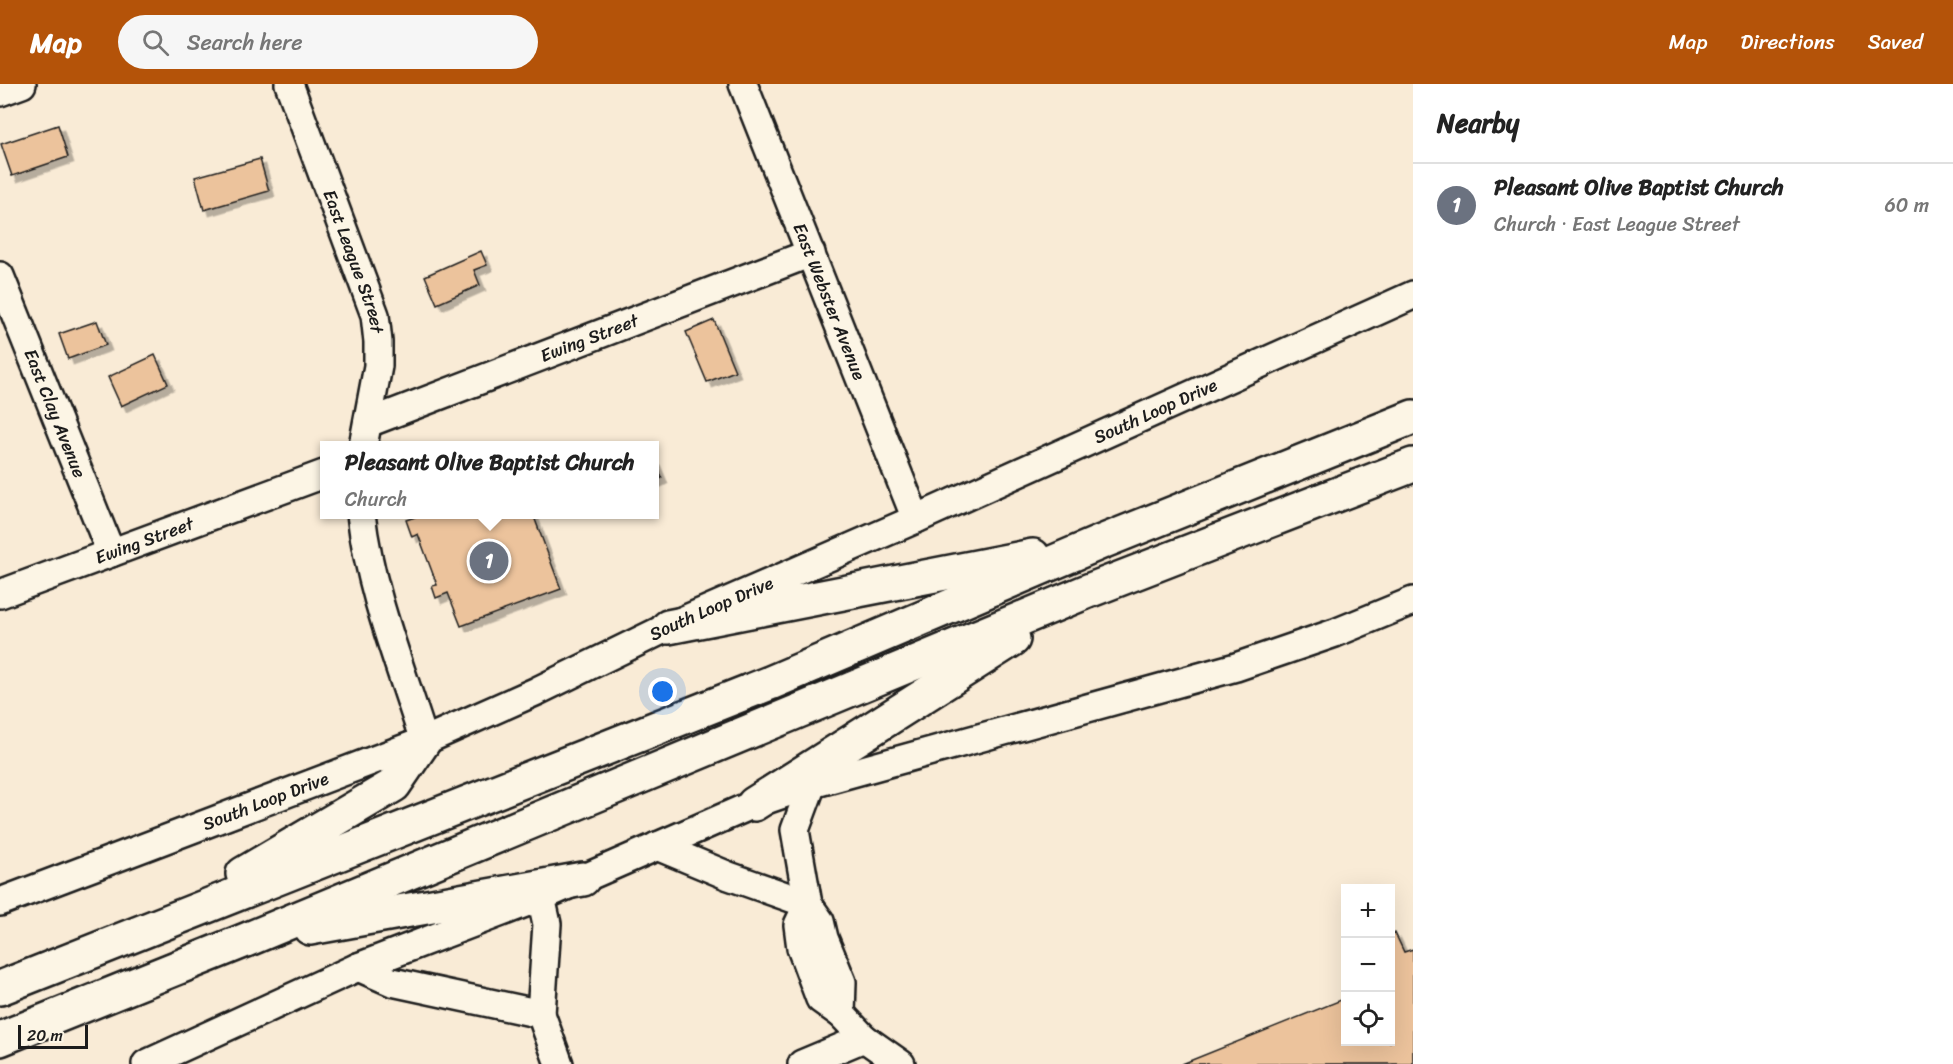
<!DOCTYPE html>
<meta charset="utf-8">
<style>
body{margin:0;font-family:Sriracha,sans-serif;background:#f6f6f6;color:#222}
.controls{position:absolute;right:18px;bottom:18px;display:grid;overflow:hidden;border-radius:0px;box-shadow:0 6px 24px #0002}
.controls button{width:54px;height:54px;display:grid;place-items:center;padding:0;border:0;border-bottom:2px solid #e0e0e0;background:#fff;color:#222;font:30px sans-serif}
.scale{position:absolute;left:18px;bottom:15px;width:70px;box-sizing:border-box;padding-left:6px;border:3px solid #1c1c1c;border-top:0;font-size:16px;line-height:21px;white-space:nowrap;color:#1c1c1c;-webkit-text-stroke:4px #fcf5e5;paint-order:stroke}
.you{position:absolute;left:663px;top:608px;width:21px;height:21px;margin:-15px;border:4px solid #fff;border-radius:50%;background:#1a73e8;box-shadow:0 0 0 9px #1a73e833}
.badge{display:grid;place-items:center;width:39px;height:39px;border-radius:50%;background:#b45309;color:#fff;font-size:20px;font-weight:700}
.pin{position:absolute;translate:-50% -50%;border:3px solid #fff;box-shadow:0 2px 6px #0006}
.popup{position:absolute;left:320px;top:357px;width:339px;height:78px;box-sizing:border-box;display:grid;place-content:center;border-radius:0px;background:#fff;filter:drop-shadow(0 2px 4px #0005);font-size:20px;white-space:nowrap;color:#767676}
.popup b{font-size:22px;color:#222}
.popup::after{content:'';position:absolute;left:50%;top:100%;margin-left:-12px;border:12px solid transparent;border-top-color:#fff}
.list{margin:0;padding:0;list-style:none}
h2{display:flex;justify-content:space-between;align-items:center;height:78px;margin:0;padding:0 24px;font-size:26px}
h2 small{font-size:20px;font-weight:400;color:#767676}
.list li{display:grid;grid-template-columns:39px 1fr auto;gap:18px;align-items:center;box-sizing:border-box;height:84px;padding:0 24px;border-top:2px solid #e0e0e0}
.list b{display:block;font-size:22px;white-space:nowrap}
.list p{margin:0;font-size:20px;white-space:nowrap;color:#767676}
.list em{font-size:20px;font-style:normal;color:#767676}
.icon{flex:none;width:33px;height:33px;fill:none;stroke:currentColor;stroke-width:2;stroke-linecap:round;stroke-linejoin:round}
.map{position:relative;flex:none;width:1413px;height:980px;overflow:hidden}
header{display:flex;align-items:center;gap:36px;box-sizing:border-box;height:84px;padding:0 30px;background:#b45309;color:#fff}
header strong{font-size:28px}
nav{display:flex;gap:33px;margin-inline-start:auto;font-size:21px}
.search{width:420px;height:54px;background:#f6f6f6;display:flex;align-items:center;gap:15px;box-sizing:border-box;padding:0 21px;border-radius:33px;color:#767676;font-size:22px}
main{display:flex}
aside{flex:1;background:#fff}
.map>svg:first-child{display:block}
.building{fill:#ecc39c;stroke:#1c1c1c;stroke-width:1.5;filter:url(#shadow)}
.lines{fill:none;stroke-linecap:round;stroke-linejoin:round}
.minor-casing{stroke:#1c1c1c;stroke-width:32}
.highway-casing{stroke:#1c1c1c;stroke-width:38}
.minor{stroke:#fcf5e5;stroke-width:27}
.highway{stroke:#fcf5e5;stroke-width:33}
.labels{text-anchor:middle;stroke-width:4.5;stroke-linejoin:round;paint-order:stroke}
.street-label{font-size:18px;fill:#1c1c1c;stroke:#fcf5e5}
</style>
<header>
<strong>Map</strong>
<div class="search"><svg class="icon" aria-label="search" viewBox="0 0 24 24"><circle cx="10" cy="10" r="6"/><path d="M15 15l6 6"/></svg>Search here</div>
<nav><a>Map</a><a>Directions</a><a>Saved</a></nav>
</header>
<main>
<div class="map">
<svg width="1413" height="980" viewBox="0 0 1413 980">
<defs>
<filter id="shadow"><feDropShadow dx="5.5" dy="5.5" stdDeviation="0" flood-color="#0004"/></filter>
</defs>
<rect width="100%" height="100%" fill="#f9ebd6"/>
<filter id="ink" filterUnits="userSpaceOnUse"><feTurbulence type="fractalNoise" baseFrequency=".0167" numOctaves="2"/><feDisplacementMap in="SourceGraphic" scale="12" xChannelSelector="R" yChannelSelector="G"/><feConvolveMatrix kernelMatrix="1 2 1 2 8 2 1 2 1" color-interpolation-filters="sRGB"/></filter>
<g filter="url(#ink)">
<g class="building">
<path d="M58 41 68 73 12 92 1 60Z"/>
<path d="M260 75 269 107 204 126 195 93Z"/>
<path d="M481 167 487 181 474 186 480 201 437 220 425 192Z"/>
<path d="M714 236 735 287 707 298 686 248Z"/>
<path d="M97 237 106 261 68 275 59 250Z"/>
<path d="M155 271 168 300 121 322 108 293Z"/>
<path d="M654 375 662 394 654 398Z"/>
<path d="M414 430H533L561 505 461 542 448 509 436 514 432 502 437 501 418 450 412 453 406 436 415 433Z"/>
<path d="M1395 849 1404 868 1413 865V980H1182L1346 914V958H1390V851Z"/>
</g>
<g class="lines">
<defs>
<g id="minor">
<path id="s1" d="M289 0 375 231 378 258V282L363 362"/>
<path id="s2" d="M743 0 916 435"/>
<path d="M0 8 22 0"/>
<path id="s3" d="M0 192 111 469"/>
<path id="s4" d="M368 339 811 169"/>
<path d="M361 430C370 508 401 583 424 657"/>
<path id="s5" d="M0 510 324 390"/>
<path d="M657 762 729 792 808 820"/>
<path d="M541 813 547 840 541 930"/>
<path id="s6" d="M0 818 424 657 537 607 668 543 916 435 1413 211"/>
<path d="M808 820 798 841 801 864 820 915 841 930 842 898 824 854 820 837 808 820 795 746 812 700"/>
<path d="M358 883 392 898 541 930 559 980"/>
<path d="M864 954 901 980"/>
<path d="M146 980 358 883 541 813 754 720 812 700 1236 583 1335 549 1413 517"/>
<path d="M802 980 864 954 841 930"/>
</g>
<g id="highway">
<path d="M668 543 1033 472"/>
<path d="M754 720 1013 555"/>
<path d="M243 790 394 701 424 657"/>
<path d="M310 844 583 795"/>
<path d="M0 904 770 599 1099 459 1413 333"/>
<path d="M0 955 246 856 1088 507 1413 381"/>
</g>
</defs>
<use href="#minor" class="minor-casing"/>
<use href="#highway" class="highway-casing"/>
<use href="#minor" class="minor"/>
<use href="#highway" class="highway"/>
</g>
</g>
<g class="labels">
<g class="street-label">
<text dy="6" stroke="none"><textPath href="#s1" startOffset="189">East League Street</textPath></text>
<text dy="6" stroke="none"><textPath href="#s2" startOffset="234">East Webster Avenue</textPath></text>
<text dy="6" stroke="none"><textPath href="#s4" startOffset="237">Ewing Street</textPath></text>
<text dy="6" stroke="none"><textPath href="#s6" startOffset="1256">South Loop Drive</textPath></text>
<text dy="6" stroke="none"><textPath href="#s3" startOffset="148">East Clay Avenue</textPath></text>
<text dy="6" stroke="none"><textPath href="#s5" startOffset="154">Ewing Street</textPath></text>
<text dy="6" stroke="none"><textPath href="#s6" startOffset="770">South Loop Drive</textPath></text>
<text dy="6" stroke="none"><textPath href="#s6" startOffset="284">South Loop Drive</textPath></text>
</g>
</g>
</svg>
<div class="controls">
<button>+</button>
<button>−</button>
<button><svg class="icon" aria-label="locate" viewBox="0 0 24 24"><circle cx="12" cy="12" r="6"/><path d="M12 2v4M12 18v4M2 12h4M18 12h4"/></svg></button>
</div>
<div class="scale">20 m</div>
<div class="you"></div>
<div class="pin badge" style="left:489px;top:477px;background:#6b7280">1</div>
<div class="popup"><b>Pleasant Olive Baptist Church</b>Church</div>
</div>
<aside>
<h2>Nearby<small></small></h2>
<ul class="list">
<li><span class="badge" style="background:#6b7280">1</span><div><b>Pleasant Olive Baptist Church</b><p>Church · East League Street</p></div><em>60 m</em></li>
</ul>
</aside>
</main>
